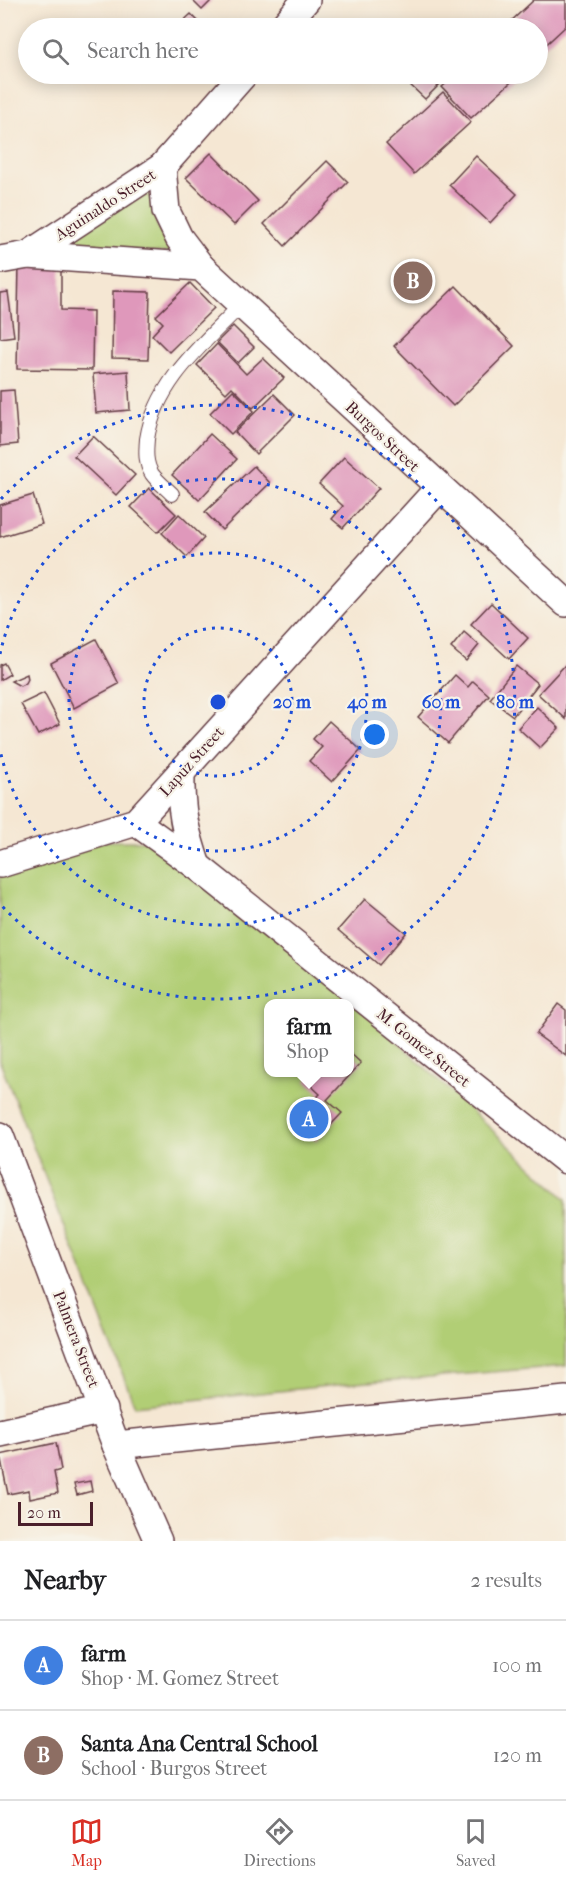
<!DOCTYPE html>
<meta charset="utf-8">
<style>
body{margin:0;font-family:"IM FELL French Canon",serif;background:#f6f6f6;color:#202124}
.scale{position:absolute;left:18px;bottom:15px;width:75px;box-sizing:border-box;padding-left:6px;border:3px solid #4a1f2b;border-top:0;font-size:16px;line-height:21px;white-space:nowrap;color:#4a1f2b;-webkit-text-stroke:4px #f7f3e8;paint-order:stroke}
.you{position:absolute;left:375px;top:735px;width:21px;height:21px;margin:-15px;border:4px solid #fff;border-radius:50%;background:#1a73e8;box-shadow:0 0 0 9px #1a73e833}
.badge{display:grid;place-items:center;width:39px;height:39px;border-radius:50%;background:#d93025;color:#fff;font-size:20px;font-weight:700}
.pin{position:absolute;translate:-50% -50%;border:3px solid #fff;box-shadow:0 2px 6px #0006}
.popup{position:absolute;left:264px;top:999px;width:90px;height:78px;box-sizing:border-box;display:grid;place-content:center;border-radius:12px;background:#fff;filter:drop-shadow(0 2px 4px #0005);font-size:20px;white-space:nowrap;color:#757577}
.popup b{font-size:22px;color:#202124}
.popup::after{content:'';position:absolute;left:50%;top:100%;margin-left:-12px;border:12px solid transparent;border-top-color:#fff}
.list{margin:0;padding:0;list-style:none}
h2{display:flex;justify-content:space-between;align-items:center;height:78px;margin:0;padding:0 24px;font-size:26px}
h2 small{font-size:20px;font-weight:400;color:#757577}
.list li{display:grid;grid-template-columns:39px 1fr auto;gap:18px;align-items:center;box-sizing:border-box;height:90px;padding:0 24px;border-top:2px solid #e0e0e0}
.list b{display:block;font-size:22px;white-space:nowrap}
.list p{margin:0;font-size:20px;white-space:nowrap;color:#757577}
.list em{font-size:20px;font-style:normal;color:#757577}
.icon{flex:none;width:33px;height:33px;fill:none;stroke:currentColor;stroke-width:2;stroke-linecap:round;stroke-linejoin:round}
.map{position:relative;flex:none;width:566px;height:1541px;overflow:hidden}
.search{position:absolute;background:#fff;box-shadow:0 3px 15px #0003;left:18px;right:18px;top:18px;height:66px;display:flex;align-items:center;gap:15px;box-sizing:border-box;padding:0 21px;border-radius:33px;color:#757577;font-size:22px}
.sheet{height:258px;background:#fff}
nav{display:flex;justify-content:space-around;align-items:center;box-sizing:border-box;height:84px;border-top:2px solid #e0e0e0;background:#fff;font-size:16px;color:#757577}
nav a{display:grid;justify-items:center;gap:3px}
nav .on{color:#d93025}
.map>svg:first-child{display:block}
.green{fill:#b1ce75;stroke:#7e7650;stroke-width:1.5;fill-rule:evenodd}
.building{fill:#df98bb}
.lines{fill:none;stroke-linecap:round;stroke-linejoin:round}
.service-casing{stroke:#643d44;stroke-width:16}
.minor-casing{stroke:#643d44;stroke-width:30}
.service{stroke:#fff;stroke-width:14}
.minor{stroke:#fff;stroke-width:27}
.ring{fill:none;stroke:#1d4ed8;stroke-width:3;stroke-dasharray:3 6}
.labels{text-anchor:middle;stroke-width:4.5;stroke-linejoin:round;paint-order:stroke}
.street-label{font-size:16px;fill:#4a1f2b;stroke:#f7f3e8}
.centre{fill:#1d4ed8;stroke:#f7f3e8;stroke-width:3}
.ring-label{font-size:18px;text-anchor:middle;font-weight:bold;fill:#1d4ed8;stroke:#f7f3e8;stroke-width:4.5;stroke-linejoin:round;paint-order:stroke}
</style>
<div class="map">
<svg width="566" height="1541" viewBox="0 0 566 1541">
<rect width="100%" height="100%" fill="#f7f3e8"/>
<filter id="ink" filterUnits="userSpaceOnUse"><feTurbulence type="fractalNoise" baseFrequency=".0167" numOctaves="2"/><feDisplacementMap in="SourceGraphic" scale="12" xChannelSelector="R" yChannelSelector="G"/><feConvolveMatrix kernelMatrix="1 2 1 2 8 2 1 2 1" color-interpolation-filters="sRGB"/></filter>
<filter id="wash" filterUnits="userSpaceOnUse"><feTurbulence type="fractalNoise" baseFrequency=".008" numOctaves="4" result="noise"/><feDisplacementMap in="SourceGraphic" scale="24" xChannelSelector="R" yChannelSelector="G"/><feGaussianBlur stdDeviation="1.35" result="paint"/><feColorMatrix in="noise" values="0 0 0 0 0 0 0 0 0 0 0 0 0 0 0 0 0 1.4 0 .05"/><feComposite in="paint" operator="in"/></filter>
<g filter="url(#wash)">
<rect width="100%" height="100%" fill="#f5e7d3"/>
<g class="green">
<path d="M149 189 157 224 171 253 52 247Z"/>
<path d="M56 841H159L369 1015 566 1199V1366L356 1383 135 1406 0 1062V859ZM268 1004H350V1072H268Z"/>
</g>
<g id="blocks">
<g class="building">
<path d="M192 0H212L202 10Z"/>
<path d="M534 0H566V26L538 52V28H513L508 24Z"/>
<path d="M191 14 205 28H176Z"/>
<path d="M416 74H442L446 78 425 99 407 82Z"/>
<path d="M457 74H520L471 118 442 87Z"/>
<path d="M443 92 471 122 414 174 386 144Z"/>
<path d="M211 153 258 201 234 225 186 178Z"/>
<path d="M476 156 517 194 490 223 449 185Z"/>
<path d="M327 161 348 182 285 246 264 224Z"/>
<path d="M19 264 61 265V310L93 311 92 370 17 369Z"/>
<path d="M190 283 214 308 169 352 152 335 163 323 156 316Z"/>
<path d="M456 286 514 346 453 406 394 346Z"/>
<path d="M113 291 150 292 148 359 112 358Z"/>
<path d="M8 292 14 336 0 338V293Z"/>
<path d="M233 326 254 347 238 363 217 342Z"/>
<path d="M217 344 246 374 263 358 284 378 253 408 232 387 226 393 197 365Z"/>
<path d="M128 371 130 410 96 413 93 374Z"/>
<path d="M14 390 18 444 0 446V391Z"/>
<path d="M233 390 254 411 231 434 210 413Z"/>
<path d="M274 394 295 415 256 454 235 432Z"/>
<path d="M210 434 237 459 199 500 172 475Z"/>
<path d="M93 436 135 475 116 495 74 456Z"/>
<path d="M344 457 379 488 343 528 332 519 343 506 319 484Z"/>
<path d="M254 466 270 483 222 530 205 512Z"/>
<path d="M149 488 176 514 158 532 131 507Z"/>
<path d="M33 495 42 524 0 537V505Z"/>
<path d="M179 514 204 538 187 557 162 533Z"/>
<path d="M491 603 528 638 509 659 471 624Z"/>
<path d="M464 632 479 645 466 661 451 648Z"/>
<path d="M96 639 119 684 74 708 51 663Z"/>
<path d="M4 663 10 674 0 680V665Z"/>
<path d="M566 664V719L538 694Z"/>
<path d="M516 666 538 684 513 716 490 699Z"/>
<path d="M27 674 28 679 26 683 20 686 11 681Z"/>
<path d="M455 675 468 687 473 681 489 695 448 743 418 717Z"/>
<path d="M44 693 60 724 38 735 21 704Z"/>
<path d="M537 707 559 728 540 748 518 728Z"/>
<path d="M329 721 361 750 332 782 309 761 322 747 313 739Z"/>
<path d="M365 899 406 933 379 965 338 930Z"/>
<path d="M558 1004 566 1010V1056L536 1034Z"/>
<path d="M350 1053 361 1063 327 1100 342 1113 316 1141 294 1121 320 1094 306 1081 314 1072H350Z"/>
<path d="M56 1443 61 1470 54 1472 58 1493 30 1499 29 1490 8 1494 0 1455Z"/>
<path d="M90 1481 92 1491 77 1495 74 1484Z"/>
</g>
</g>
</g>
<g filter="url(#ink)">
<use href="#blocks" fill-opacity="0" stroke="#643d44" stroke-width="1.5"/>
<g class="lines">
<defs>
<path id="service" d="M172 494C166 488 157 481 152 474 145 463 146 451 147 439 156 382 203 344 241 305"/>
<g id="minor">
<path d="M282 28 306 0"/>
<path d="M162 167 166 211 179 238 201 267"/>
<path d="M28 255 201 267 566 603"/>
<path d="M0 260 28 255 162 167 244 74"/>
<path d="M181 772C180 811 185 830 197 866"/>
<path d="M136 822 197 866 566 1160"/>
<path d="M0 864 136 822 439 488"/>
<path d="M0 1136 116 1445 158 1541"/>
<path d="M0 1433 104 1410"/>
<path d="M116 1445 566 1400"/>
</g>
</defs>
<use href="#service" class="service-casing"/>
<use href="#minor" class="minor-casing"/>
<use href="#service" class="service"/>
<use href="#minor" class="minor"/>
</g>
</g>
<g class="ring">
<circle cx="218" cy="702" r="74"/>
<circle cx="218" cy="702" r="149"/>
<path d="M0 654A223 223 0 1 1 0 750"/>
<path d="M1 499A297 297 0 1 1 1 905"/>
</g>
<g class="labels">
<g class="street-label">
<text transform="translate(105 204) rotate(-33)" y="6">Aguinaldo Street</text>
<text transform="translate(383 436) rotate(43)" y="6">Burgos Street</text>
<text transform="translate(191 761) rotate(-48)" y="6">Lapuz Street</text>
<text transform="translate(424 1047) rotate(39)" y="6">M. Gomez Street</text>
<text transform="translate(77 1339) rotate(69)" y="6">Palmera Street</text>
</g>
</g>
<circle cx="218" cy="702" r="9" class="centre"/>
<g class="ring-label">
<text x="292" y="708">20 m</text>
<text x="367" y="708">40 m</text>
<text x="441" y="708">60 m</text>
<text x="515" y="708">80 m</text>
</g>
</svg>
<div class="scale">20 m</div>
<div class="you"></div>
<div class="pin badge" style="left:309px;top:1119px;background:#3f7fe0">A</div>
<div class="popup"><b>farm</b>Shop</div>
<div class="pin badge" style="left:413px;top:281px;background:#8d6e63">B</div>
<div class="search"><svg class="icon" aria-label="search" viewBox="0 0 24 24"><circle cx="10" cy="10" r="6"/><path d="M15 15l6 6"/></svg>Search here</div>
</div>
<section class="sheet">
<h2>Nearby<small>2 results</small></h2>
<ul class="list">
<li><span class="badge" style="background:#3f7fe0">A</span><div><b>farm</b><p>Shop · M. Gomez Street</p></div><em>100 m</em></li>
<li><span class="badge" style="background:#8d6e63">B</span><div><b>Santa Ana Central School</b><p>School · Burgos Street</p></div><em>120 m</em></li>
</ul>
</section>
<nav>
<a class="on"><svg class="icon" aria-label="map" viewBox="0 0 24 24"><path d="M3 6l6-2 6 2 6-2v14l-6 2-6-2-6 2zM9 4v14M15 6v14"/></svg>Map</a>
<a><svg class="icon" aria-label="directions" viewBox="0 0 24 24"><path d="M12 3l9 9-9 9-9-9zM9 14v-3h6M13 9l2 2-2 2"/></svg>Directions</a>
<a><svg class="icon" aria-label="saved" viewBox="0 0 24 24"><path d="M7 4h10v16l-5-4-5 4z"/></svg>Saved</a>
</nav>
